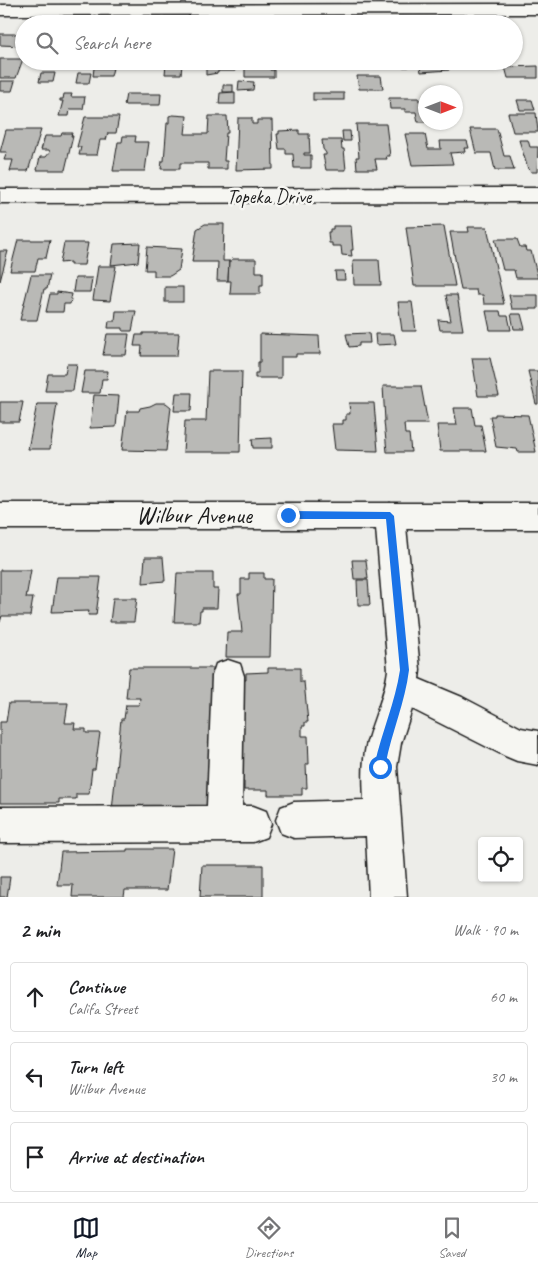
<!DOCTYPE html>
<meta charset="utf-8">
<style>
body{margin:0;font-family:Caveat,sans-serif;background:#f6f6f6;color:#202124}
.controls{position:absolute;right:15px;bottom:15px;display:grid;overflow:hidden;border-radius:5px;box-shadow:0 1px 4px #0004}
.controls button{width:45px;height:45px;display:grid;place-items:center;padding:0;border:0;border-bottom:1px solid #e0e0e0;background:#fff;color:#202124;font:25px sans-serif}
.compass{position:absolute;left:418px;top:85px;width:45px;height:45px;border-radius:50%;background:#fff;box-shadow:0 1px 4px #0004;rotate:90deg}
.stop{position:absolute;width:15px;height:15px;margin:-11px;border:4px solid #1a73e8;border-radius:50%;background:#fff}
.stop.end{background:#1a73e8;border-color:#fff;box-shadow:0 1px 5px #0008}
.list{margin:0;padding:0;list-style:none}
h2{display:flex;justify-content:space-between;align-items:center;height:65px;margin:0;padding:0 20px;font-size:21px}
h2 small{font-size:16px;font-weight:400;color:#757577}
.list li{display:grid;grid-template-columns:32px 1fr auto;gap:15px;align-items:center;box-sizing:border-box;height:70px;margin:0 10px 10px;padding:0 10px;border:1px solid #e0e0e0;border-radius:5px}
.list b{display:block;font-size:19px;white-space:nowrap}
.list p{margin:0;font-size:16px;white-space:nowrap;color:#757577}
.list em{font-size:16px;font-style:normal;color:#757577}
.icon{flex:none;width:28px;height:28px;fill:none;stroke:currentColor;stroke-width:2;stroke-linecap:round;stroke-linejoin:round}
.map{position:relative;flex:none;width:538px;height:897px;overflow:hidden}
.search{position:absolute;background:#fff;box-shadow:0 1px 4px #0004;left:15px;right:15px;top:15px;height:55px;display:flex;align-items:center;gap:12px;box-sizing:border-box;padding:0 18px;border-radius:28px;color:#757577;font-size:19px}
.sheet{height:305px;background:#fff}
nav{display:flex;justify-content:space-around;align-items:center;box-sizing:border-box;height:70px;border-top:1px solid #e0e0e0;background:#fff;font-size:14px;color:#757577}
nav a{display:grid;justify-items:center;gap:2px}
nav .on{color:#111827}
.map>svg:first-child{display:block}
.building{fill:#b9b9b6;stroke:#1c1c1c}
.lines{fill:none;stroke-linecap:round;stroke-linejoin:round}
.minor-casing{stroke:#1c1c1c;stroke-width:3}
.major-casing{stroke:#1c1c1c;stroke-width:3}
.minor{fill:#f6f6f2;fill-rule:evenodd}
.major{fill:#f6f6f2;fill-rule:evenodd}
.route{fill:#1a73e8}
.labels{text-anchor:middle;stroke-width:5;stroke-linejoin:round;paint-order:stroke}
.far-street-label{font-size:20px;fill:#1c1c1c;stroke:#f6f6f2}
.street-label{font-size:24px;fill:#1c1c1c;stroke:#f6f6f2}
</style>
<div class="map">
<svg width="538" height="897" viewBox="0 0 538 897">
<rect width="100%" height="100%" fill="#edede9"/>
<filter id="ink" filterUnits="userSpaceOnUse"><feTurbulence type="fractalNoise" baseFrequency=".02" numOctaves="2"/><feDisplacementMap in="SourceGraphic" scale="10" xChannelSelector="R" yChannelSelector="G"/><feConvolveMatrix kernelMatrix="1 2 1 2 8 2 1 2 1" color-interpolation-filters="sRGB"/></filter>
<g filter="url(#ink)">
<g class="building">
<path d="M0 34H24V46L0 45Z"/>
<path d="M0 59H23L16 78H0Z"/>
<path d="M180 61H188V65H182L181 74H165L166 64H179Z"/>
<path d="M206 61H236L235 71H218V73L206 75Z"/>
<path d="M276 61H306L307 67H276Z"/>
<path d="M384 61H413V62L409 67H390L389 62Z"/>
<path d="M419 61H447L449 70 421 72Z"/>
<path d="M459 61H481L482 65H460Z"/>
<path d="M245 64H270V70H274V77H245Z"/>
<path d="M538 66V78H508L505 67Z"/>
<path d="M94 68H113L111 76H93Z"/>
<path d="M41 73H55L53 82H39Z"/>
<path d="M78 73H91L89 83H76Z"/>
<path d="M357 76H381L383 89H359Z"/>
<path d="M0 81H15L12 91H0Z"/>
<path d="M239 81 254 82 253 90 238 91Z"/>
<rect x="223" y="85" width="10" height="7"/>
<path d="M235 92V104H219L220 93Z"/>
<rect x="313" y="93" width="31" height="7"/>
<path d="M64 94H72L71 97H85L83 109H70L69 116H59L63 101H60V99H63Z"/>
<path d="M126 94H161L160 105H124Z"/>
<path d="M389 98H419V101H426V122H418L416 112H405V109H390Z"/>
<path d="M517 100H532L535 110H520Z"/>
<path d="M508 113H536L538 132H513Z"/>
<path d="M173 115 187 116 185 134H208L209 116H227L228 133H226L224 161H227V169H208V163H180V169H161L162 161H164L167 123H169V116Z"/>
<path d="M85 117H119L116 133H108L106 140H100L97 155H79L81 147H77Z"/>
<path d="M238 118H252V124H257V120H272L273 169 236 170Z"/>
<path d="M356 124H386L390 156H386L387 159H375L377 169H357L356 157H359Z"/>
<path d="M470 129H497L504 156H510L514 170H495L491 153H476Z"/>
<path d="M6 130H41L28 171H10L13 160H4L7 152H0Z"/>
<path d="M299 130V134H309L310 153H304V155H311V168H294L293 154H286V149H279L277 134H279V131Z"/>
<path d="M342 131H350L351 141H343Z"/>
<path d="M62 133H72L71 136H73L65 170H37L40 157H46L50 152 49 150H41L45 136H61Z"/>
<path d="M405 134H425L428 149H441L440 141H467L469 148H464L465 152 450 153 453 164 412 165Z"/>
<path d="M123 136H136L135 142H149L145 171H113L118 142H122Z"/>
<path d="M322 140H341L342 149H344L346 170H326L323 155H326V153L323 149Z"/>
<path d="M519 140H528L530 147H538L537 172H531L528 169Z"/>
<path d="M205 224H224L223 261H229L228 281H217L218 262H192L197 229Z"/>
<path d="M333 226H351L353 250H351L352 256 342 255 341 246H332V243H329L328 232H330V229H333Z"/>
<path d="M444 226 455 286H414L406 227Z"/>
<path d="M468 227H487L504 304H484L483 295H477L476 290H461L450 232H469Z"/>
<path d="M495 239H517L520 247H525L526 251H531L538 278H516L514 270H503Z"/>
<path d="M18 240H50L46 258H38L35 271H10Z"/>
<path d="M64 243H88L84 265H70V262L60 263Z"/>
<path d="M140 243 138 262 111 265 114 244Z"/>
<path d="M147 247 182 249 179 270 170 276H154V270H145Z"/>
<path d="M0 251H8L0 281Z"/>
<path d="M232 259H256V272H263V285H260V294H230L231 281H228L229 261H231Z"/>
<path d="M353 260H379L381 285H354Z"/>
<path d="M98 266H116L110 301 93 300Z"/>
<path d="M335 271H344L345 280H336Z"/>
<path d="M31 275H50L47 289H44L37 320H20Z"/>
<path d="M75 278H92L90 292H73Z"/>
<rect x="165" y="287" width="18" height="15"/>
<path d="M57 292 72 294 70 304H64L63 312H46L50 294H57Z"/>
<path d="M446 295H457L463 330H440L438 320 451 321Z"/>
<path d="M509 295H538V309H512Z"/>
<path d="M398 302H412L416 331H402Z"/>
<path d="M116 311H136L132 331H123V328H108L109 321H115Z"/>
<path d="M486 311H500L501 316H508L511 330H490Z"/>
<path d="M511 314H521L525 329H514Z"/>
<path d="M143 333H179L177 356H141L142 346H134L136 335H143Z"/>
<path d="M369 333 370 343H359V346L349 347 346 334Z"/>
<path d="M107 334H129L126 355H103Z"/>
<path d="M260 334 319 336 320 354H296V357H281V378H255V373H258V362H260Z"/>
<path d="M375 334H394L396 344 376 345Z"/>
<path d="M472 358H490L499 396H478Z"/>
<path d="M67 364H77L73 391H45L48 374H65Z"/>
<path d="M85 371H108L107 379H102L100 393H81Z"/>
<path d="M208 371H242L240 452H183L185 421H206Z"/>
<path d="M528 371H538V404H536Z"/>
<path d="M383 386H421L428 424H404L405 434H409L411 452H387L384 421H385Z"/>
<path d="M176 393H192L191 411H174Z"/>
<path d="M94 395 119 396 116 427 90 428Z"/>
<path d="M0 402H23L19 422H0Z"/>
<path d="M156 403H166L171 407 166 451 122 450 127 411H139L140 408 150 406Z"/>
<path d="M349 403H374L378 451 335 450 332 424H343V420H346V414H350Z"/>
<path d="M37 404H57L50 449H28Z"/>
<path d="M454 408H472L475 425H481L486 451H440L437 425H457Z"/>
<path d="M495 414 528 415 536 452H518L517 449 496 447 490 416H495Z"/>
<path d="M272 438V448H253L252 439Z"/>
<path d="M145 557H163L165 581 143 583Z"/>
<path d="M352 560H366L368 579H354Z"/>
<path d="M0 570H31L26 598H33L30 616H2L0 622Z"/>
<path d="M177 573H213V589H218L217 608H202V611H200L199 622H174Z"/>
<path d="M249 573H264V579H272L270 657H226L227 632H242L238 594H241V579H249Z"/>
<path d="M57 577H101L96 615H88L89 611 52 612Z"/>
<path d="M357 580H368L370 605H358Z"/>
<path d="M113 598H137L134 622H110Z"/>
<path d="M129 668H216L211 811H112L121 719H124L126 705H139L140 698H126Z"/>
<path d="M268 668H300V682H304L308 722H305V726H302V736H308L309 764H306L307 788H302V795H268V790H244V782H235L236 680H246V673L268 672Z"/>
<path d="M9 703H68L65 723H75L74 729H86V733H100L95 769H92L89 794H76V799H59V803H0V722H6Z"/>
<path d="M127 849H172L167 890H125L124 897H72L73 885H57L61 852 127 851Z"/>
<path d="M202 865H263V897H200Z"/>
<path d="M0 877H10L7 897H0Z"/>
</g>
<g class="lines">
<defs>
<g id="minor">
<path d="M538 4V14L0 15V5Z"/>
<path d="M538 188V202L0 203V189Z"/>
<path d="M390 503 400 507 405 516 420 670 419 679 462 697 521 728 538 731V765L517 761 505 756 412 709 401 743 397 767 407 897H369L366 836 294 838 281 833 276 820 281 807 294 802 364 800C363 780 362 761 367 742 374 717 385 695 388 670L375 516 380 507Z"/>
<path d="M228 660 240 664 244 676 242 806H253L266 811 271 824 266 837 253 842 0 843V807L207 806 212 676 216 664Z"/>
</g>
<rect id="major" x="0" y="503" width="538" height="26"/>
</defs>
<use href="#minor" class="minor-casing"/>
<use href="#major" class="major-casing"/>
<use href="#minor" class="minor"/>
<use href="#major" class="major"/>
</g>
</g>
<path class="route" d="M288 511 390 512 394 516 409 670C405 703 391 734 385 767L383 771 380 772 376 771 374 767C381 734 395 703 400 670L386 519H288L283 515Z"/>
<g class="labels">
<g class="far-street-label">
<text x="269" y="203">Topeka Drive</text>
</g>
<g class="street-label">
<text x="194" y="523">Wilbur Avenue</text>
</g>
</g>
</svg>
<div class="controls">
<button><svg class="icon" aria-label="locate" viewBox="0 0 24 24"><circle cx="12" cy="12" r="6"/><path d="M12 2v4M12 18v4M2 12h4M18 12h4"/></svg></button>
</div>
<svg class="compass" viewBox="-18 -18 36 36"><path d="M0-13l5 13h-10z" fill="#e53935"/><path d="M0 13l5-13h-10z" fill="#757577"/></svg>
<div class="stop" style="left:380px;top:767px"></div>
<div class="stop end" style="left:288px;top:515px"></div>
<div class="search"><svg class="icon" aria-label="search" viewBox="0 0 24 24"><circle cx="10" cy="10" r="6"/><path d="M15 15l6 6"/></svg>Search here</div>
</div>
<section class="sheet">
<h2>2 min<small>Walk · 90 m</small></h2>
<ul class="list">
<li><svg class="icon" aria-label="ahead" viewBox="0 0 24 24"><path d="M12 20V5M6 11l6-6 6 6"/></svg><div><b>Continue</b><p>Califa Street</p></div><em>60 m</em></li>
<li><svg class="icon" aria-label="left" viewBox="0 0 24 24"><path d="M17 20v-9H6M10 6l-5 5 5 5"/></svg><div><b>Turn left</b><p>Wilbur Avenue</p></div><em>30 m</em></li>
<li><svg class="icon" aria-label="arrive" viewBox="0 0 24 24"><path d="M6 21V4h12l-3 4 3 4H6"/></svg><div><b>Arrive at destination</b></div></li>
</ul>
</section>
<nav>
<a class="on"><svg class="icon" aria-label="map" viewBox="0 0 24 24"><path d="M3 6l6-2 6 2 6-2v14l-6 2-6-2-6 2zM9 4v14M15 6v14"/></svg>Map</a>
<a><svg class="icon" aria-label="directions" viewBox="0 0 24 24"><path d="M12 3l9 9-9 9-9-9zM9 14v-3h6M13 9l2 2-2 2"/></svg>Directions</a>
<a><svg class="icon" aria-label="saved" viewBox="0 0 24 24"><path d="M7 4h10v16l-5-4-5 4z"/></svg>Saved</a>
</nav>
